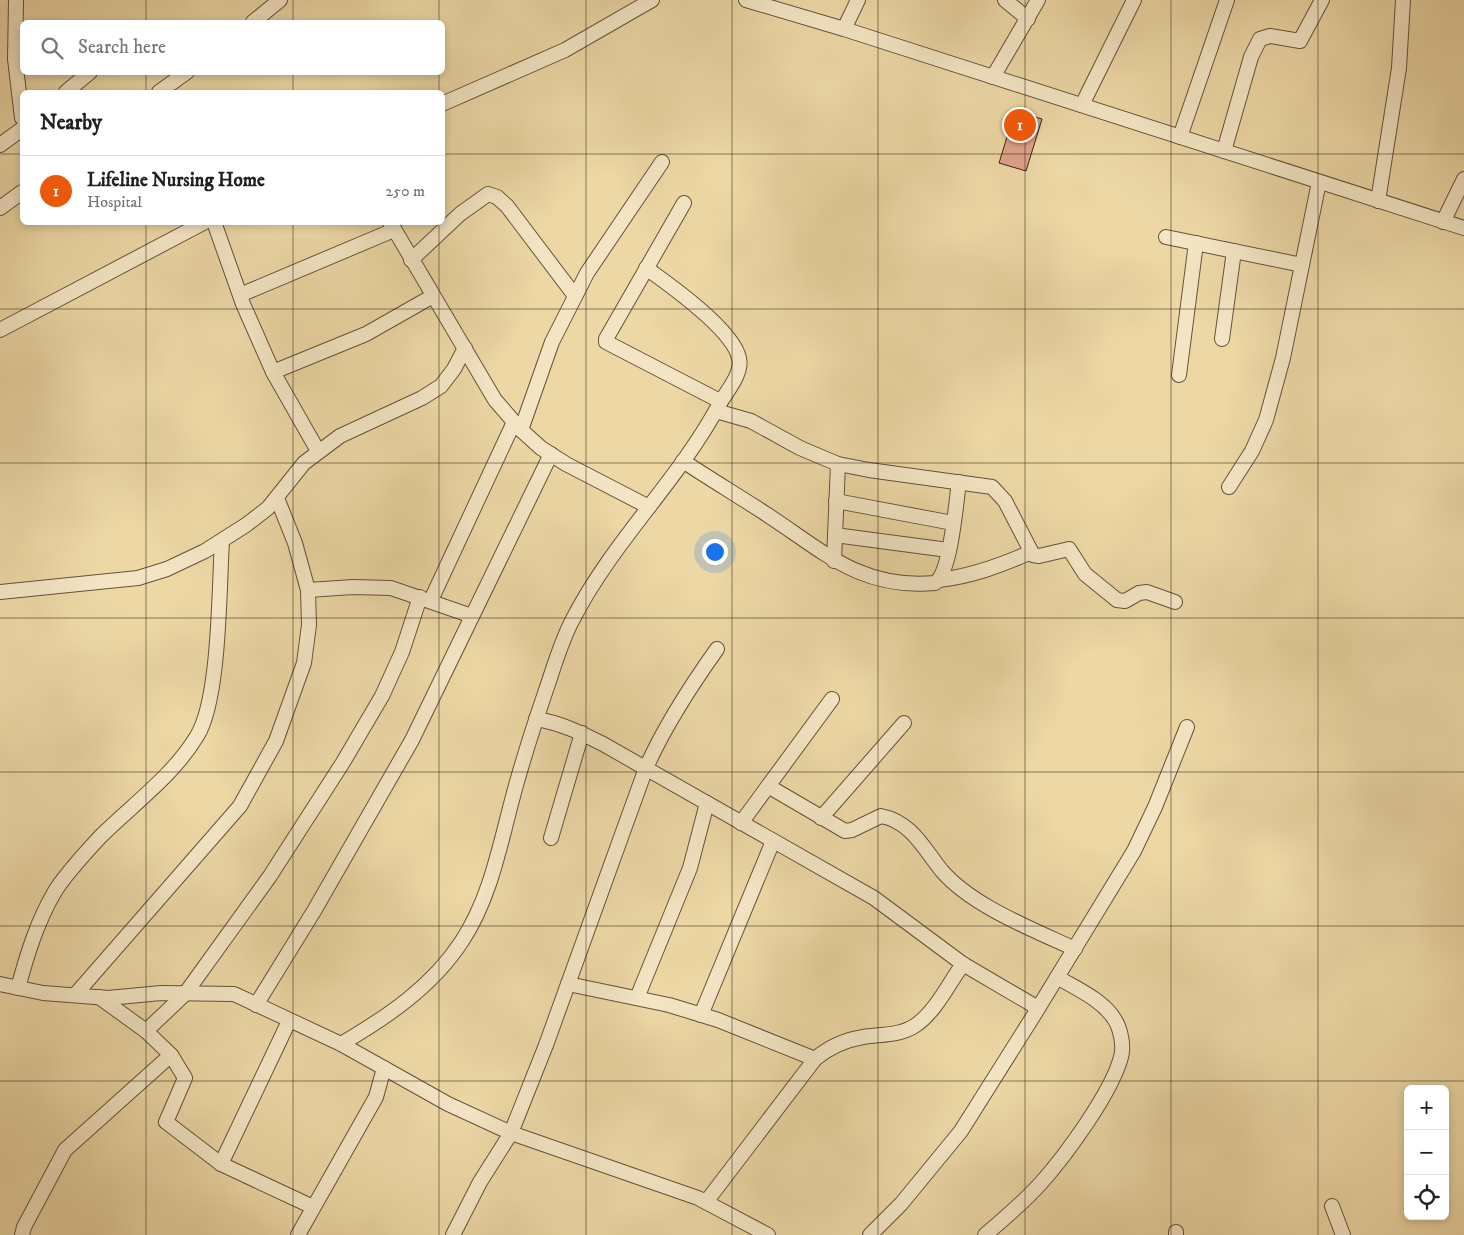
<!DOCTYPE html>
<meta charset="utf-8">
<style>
body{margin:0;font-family:"IM FELL DW Pica",serif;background:#f6f6f6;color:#202124}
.controls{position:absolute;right:15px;bottom:15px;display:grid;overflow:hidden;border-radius:8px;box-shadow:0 2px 8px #0003}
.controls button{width:45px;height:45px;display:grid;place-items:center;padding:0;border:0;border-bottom:1px solid #e0e0e0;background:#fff;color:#202124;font:25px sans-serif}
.you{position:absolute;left:714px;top:551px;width:18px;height:18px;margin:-12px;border:4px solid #fff;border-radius:50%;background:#1a73e8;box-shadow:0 0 0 8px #1a73e833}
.badge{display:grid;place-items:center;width:32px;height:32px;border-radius:50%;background:#ea580c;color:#fff;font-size:16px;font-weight:700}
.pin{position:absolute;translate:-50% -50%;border:2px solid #fff;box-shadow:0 1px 5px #0006}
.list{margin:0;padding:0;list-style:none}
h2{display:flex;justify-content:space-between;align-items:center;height:65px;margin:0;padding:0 20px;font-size:21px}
h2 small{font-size:16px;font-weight:400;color:#757577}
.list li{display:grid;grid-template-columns:32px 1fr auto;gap:15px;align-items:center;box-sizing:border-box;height:70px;padding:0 20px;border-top:1px solid #e0e0e0}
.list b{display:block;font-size:19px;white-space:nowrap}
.list p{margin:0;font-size:16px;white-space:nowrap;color:#757577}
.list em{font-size:16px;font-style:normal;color:#757577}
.icon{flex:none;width:28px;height:28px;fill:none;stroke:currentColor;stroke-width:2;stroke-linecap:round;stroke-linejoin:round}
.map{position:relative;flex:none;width:1464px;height:1235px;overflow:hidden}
.search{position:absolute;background:#fff;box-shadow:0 2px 8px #0003;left:20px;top:20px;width:425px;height:55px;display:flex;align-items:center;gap:12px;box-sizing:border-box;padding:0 18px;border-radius:8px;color:#757577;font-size:19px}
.panel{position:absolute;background:#fff;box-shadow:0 2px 8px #0003;left:20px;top:90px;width:425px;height:135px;border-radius:8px}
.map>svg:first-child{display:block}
.building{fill:#dfa28b;stroke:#382515}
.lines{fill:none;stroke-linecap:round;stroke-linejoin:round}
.minor-casing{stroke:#655239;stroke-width:16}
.minor{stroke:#f3e5c4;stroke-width:14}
.grid{fill:none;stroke:#382515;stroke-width:1;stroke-opacity:0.55}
</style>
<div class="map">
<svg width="1464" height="1235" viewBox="0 0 1464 1235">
<rect width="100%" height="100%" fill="#ecd7a5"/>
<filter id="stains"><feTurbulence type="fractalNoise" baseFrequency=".004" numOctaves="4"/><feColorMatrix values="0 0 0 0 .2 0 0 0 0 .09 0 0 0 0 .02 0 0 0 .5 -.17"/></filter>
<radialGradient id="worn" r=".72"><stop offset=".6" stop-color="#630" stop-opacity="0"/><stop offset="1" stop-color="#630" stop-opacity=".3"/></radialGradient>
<path class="building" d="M1015 111 1042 119 1026 171 999 163Z"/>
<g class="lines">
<defs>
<g id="minor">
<path d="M16 0 15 59 22 118"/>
<path d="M746 0 844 29 1464 228"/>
<path d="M1005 0 1028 19"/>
<path d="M253 22 280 0"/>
<path d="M844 29 858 0"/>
<path d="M993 77 1038 0"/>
<path d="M66 92 90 72"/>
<path d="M159 92 187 72"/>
<path d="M442 104 565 50 652 0"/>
<path d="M1082 105 1134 0"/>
<path d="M1180 137 1227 0"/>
<path d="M0 145 22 129"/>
<path d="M1224 151 1251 57 1260 39 1270 36 1300 41 1322 0"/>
<path d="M1378 201 1399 68 1403 0"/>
<path d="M0 208 22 192"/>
<path d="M214 222 243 304 273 372 318 451"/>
<path d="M390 222 495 400 521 430 541 448 566 464 649 507"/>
<path d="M1443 222 1464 179"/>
<path d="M1166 237 1302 265"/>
<path d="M411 260 460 214 488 194 497 197 507 206 575 296"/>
<path d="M646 268C670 285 733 330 739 358 743 373 727 391 720 403"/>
<path d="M240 295 394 230"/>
<path d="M0 330 205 222"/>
<path d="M1222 339 1234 251"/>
<path d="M273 372 366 334 433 296"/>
<path d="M1179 375 1196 243"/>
<path d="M716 411 751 421 800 448 838 464 869 470 992 487 1005 501 1033 555 1039 556 1069 549 1085 574 1117 600 1125 601 1139 593 1147 592 1175 602"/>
<path d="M521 430 552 342 587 273 662 162"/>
<path d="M683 461C710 479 737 495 763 512 821 549 859 590 935 583 951 573 956 502 959 482"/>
<path d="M1229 487 1252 451 1266 420 1283 358 1319 182"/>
<path d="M836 501 953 523"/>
<path d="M835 535 948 550"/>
<path d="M834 561 838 464"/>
<path d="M939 580C972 576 1000 566 1031 552"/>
<path d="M308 590 353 587 391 588 472 616"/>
<path d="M0 592 138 578 167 569 205 551 246 525 268 508 304 463 340 436 422 398 441 386 454 369 465 348"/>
<path d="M431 600 514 422"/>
<path d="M536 719C561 723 581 733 603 744L874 898 963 964 1038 1008"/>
<path d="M768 786 845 831 852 830 881 816C912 822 924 849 942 871 972 906 1034 930 1075 949"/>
<path d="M821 818 904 723"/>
<path d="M741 823 832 699"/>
<path d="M551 838 582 733"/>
<path d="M0 984 43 993 108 998 161 993 234 994 341 1044 448 1104 511 1133 698 1198 768 1235"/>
<path d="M568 984 669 1005 718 1020 815 1059"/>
<path d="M18 988C27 955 37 922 54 893 63 877 87 851 100 837 132 805 173 776 197 736 220 699 219 588 222 541"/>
<path d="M75 995 240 806 276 741 304 663 309 625 308 590 295 543 277 498"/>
<path d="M637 998 690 868 707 803"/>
<path d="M256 1005 314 911 412 740 551 454"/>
<path d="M701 1015 773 841"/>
<path d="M146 1031 185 994 270 876 342 764 382 696 402 652 420 597"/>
<path d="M341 1044C387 1017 432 987 462 941 489 900 499 850 511 804 521 765 533 728 546 690 554 667 561 641 573 619 613 541 679 480 720 403L718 400 606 342V339L684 203"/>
<path d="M171 1055 185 1078 166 1122 221 1164 313 1207"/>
<path d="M221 1164 289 1021"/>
<path d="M706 1202 815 1059C829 1047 845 1040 863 1037 881 1034 900 1036 916 1025 936 1011 949 983 963 964"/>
<path d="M1332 1206 1343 1235"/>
<path d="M1176 1232V1235"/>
<path d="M22 1235 24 1227 65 1150 171 1055 146 1031 99 997"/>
<path d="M298 1235 376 1097 384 1068"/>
<path d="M453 1235 480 1182 511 1133 546 1045 646 768C665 725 690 687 717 649"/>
<path d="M870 1235 901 1204 961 1131 1034 1015 1134 851 1155 807 1187 727"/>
<path d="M985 1235C1005 1218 1024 1202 1041 1183 1066 1155 1112 1092 1121 1057 1124 1047 1121 1030 1115 1020 1103 1000 1077 989 1057 977"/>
</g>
</defs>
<use href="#minor" class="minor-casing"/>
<use href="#minor" class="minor"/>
</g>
<path class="grid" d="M146 0V22M293 0V22M439 0V22M586 0V1235M732 0V1235M878 0V1235M1025 0V1235M1171 0V1235M1318 0V1235M146 72V92M293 72V92M439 72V92M0 154H22M442 154H1464M146 222V1235M293 222V1235M439 222V1235M0 309H1464M0 463H1464M0 618H1464M0 772H1464M0 926H1464M0 1081H1464"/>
<rect width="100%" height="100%" filter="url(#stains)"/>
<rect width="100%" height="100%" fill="url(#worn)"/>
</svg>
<div class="controls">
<button>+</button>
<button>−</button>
<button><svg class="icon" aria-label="locate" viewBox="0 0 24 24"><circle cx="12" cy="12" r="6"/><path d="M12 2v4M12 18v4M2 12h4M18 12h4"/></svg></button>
</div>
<div class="you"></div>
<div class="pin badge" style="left:1020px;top:125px">1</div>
<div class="search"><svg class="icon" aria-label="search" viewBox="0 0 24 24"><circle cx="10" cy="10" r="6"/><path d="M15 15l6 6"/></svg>Search here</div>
<section class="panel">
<h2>Nearby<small></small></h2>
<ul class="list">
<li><span class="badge">1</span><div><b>Lifeline Nursing Home</b><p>Hospital</p></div><em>250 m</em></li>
</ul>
</section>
</div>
